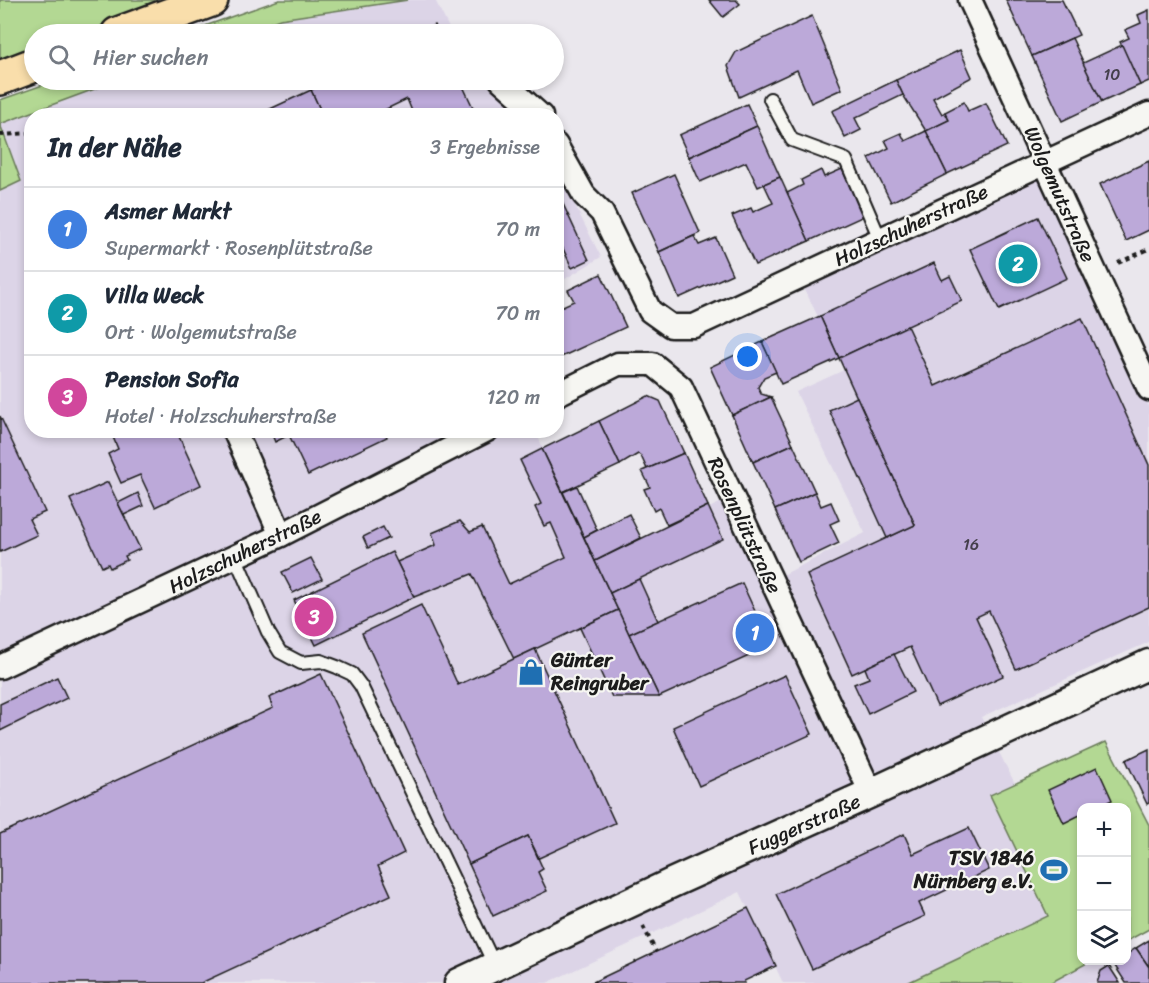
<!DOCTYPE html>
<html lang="de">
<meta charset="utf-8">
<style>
body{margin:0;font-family:Sriracha,sans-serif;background:#f6f6f7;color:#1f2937}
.controls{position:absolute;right:18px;bottom:18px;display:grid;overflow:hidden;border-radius:12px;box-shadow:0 3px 9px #0003}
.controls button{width:54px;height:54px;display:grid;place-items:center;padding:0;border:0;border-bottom:2px solid #e0e1e3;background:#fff;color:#1f2937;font:30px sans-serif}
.you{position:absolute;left:748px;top:357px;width:21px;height:21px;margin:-15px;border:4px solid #fff;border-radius:50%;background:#1a73e8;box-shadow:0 0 0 9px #1a73e833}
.badge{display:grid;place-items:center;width:39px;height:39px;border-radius:50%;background:#1f6fb2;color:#fff;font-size:20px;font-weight:700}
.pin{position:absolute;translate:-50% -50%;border:3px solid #fff;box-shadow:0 2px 6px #0006}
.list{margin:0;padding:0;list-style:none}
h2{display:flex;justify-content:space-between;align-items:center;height:78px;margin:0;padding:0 24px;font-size:26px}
h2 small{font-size:20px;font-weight:400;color:#747a83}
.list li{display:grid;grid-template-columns:39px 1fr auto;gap:18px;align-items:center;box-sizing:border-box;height:84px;padding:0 24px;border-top:2px solid #e0e1e3}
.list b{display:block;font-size:22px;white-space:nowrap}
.list p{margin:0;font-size:20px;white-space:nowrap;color:#747a83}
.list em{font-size:20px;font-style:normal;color:#747a83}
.icon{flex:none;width:33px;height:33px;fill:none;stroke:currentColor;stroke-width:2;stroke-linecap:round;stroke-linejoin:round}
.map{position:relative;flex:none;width:1149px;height:983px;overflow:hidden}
.search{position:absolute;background:#fff;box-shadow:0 3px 9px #0003;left:24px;top:24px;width:540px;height:66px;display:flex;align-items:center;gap:15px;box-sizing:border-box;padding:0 21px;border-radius:33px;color:#747a83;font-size:22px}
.panel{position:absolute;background:#fff;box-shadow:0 3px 9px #0003;left:24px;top:108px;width:540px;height:330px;border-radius:24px}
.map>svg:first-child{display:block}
.built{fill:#dcd4e7}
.green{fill:#b3d893;stroke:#687a58;stroke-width:1.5}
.building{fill:#bca9d9;stroke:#1c1c1c;stroke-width:1.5}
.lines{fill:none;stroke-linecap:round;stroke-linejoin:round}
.service-casing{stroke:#1c1c1c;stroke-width:16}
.minor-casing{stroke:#1c1c1c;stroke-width:27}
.tertiary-casing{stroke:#1c1c1c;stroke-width:33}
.trunk-casing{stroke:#1c1c1c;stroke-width:38}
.path{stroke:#1c1c1c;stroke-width:4;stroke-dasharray:4.5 4.5;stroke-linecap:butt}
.service{stroke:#f6f6f2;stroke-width:12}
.minor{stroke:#f6f6f2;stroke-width:22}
.tertiary{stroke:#f6f6f2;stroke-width:28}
.trunk{stroke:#f9deab;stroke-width:33}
.labels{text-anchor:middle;stroke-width:4.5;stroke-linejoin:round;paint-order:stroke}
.number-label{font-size:16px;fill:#443f4b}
.street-label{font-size:20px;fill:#1c1c1c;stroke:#f6f6f2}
.poi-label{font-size:20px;font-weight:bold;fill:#1c1c1c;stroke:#f6f6f2;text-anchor:start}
</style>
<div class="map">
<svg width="1149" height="983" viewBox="0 0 1149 983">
<rect width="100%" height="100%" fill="#eae7ed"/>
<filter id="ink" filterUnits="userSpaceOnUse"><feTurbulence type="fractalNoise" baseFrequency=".0167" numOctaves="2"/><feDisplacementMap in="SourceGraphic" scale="12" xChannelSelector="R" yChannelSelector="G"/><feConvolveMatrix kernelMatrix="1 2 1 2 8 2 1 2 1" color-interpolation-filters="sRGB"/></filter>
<g filter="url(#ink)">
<g class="built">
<path d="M408 0H435L452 34H239L280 19Z"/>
<path d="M119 80H485L526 115 32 116V430L535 431 598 561 728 499 767 583 865 533 796 392 844 370 803 286 1045 176 1149 406V642L981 717 1081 913 1082 960 1106 961 1121 983H783L740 892 547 983H0V191L21 181 0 124Z"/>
<path d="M556 168 601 257 557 284H556Z"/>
</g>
<g class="green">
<path d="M0 0H173L80 34H34V51L0 64Z"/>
<path d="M279 0H408L280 19 239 34H182Z"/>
<path d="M57 80H119L0 124 21 181 0 191V100Z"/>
<path d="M1106 742 1149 825V929L1127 941 1126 808H1082V960L1091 961 1050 983H907L1048 916 990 795Z"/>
</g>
<g class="building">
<path d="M709 0H736L740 4 723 17Z"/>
<path d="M1006 0H1062L1079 35 1032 56Z"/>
<path d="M1149 10V81L1140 85 1120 42 1129 38 1125 30 1141 23 1138 15Z"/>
<path d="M812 16 842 89 811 103 797 70 739 97 728 66 736 52Z"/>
<path d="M435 25 439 34H415Z"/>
<path d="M1072 38 1102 102 1062 121 1032 56Z"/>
<path d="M1122 45 1140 85 1102 102 1083 63Z"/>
<path d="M960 50 972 77 933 98 942 114 945 112 949 120 926 131 903 95 896 80Z"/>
<path d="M330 80H460L477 116H414L407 99 372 116H323L311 90Z"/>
<path d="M896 80 903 95 855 118 861 130 845 138 832 111Z"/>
<path d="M311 90 323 116H255Z"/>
<path d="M964 102 968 111 986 103 1007 146 947 174 926 131 949 120 945 112Z"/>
<path d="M747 104 757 126 689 157 679 135Z"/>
<path d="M757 126 780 177 758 187 746 162 700 182 689 157Z"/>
<path d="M926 131 947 174 891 202 869 158 889 148 885 140 901 133 905 141Z"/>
<path d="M1149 161V230L1126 241 1100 184Z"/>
<path d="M842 169 864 216 809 241 787 193 803 185 801 180 821 170 824 177Z"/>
<path d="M674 174 700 233 659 252 632 193Z"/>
<path d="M780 177 809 241 755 265 732 216 751 208 753 212 773 203 764 184Z"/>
<path d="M556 189 589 260 572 268 559 240 556 241Z"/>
<path d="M1038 217 1067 278 999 310 970 249Z"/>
<path d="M694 236 699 245 716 238 732 274 679 298 659 252Z"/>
<path d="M934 263 942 280 950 276 962 301 839 358 820 316Z"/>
<path d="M601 274 626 327 559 358 556 353V309L574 301 568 290Z"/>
<path d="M820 316 839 358 781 384 762 342Z"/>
<path d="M1082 318 1149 465V607L1016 669 989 611 976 617 1003 676 937 706 910 647 852 674 807 575 915 525 839 358 907 326 935 386Z"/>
<path d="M762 342 776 372 764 377 758 387 761 394 771 397 732 415 710 367Z"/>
<path d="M648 396 660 401 684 453 647 469 641 456 638 454 620 465 599 421Z"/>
<path d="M771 397 793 444 753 462 732 415Z"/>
<path d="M857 397 915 525 887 538 829 410Z"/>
<path d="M0 416 45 512 29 519 37 535 0 552Z"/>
<path d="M599 421 620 465 563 492 542 449Z"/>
<path d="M110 430H176L201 485 155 507 140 475 121 483 108 454 118 449Z"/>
<path d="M270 430H384L387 437 308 475 289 435 275 442Z"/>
<path d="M793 444 815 492 775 510 753 462Z"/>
<path d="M542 449 618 610 514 659 472 574 414 597 397 562 436 545 432 533 460 521 470 532 482 527 509 584 566 557 551 523 544 526 535 507 541 504 520 460Z"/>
<path d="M684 453 708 506 667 525 659 508 654 511 644 489 650 487 642 471Z"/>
<path d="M108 482 140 549 125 556 127 560 110 568 108 564 102 567 70 499Z"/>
<path d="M577 486 597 530 584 537 563 492Z"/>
<path d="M815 492 821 506 831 502 839 520 830 524 839 543 799 562 775 510Z"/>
<path d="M138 493 143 506 124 515 118 503Z"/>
<path d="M708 506 723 539 610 593 595 561Z"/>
<path d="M629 514 641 538 595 561 584 537Z"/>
<path d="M383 527 389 538 368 548 363 537Z"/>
<path d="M392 552 414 597 316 645 294 600Z"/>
<path d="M311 558 322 579 293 593 282 572Z"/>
<path d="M639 579 658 621 629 634 610 593Z"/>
<path d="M742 583 771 646 659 697 629 634Z"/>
<path d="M421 605 458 685 535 649 615 823 539 858 528 836 469 864 362 633Z"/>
<path d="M618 610 629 634 659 697H612L580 628Z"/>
<path d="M894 654 913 692 868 714 854 684 869 678 865 668Z"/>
<path d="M321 674 404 853 378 866 391 895 201 983H0V834L273 708 269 698Z"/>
<path d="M785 675 812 734 699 786 673 727Z"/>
<path d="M57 677 67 698 0 731V704Z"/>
<path d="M1149 749V803L1147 804 1126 760Z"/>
<path d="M1097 767 1112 800 1095 808H1082V814L1064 823 1048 790Z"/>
<path d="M969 828 989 870 919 903 925 916 812 969 776 894 904 834 913 854Z"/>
<path d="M528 836 543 869 538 872 547 891 493 916 469 864Z"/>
<path d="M748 908 776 966 744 981 745 983H591Z"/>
<path d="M1149 940V967L1136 948Z"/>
<path d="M1136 948 1149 967V983H1126L1113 963 1117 960H1126V955Z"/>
<path d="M1109 966 1120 983H1097L1101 971Z"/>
</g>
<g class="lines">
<defs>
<g id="service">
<path d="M770 99 792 140 846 160 880 239"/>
<path d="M235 556 268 632 280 652 301 663 321 661 337 667 352 674 361 686 495 966"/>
</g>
<g id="minor">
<path d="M970 0 1149 389"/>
<path d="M501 80 541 116"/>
<path d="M556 145 584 195 602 213 650 311 671 326H694L1149 114"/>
<path d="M556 395 618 364H653L681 387 871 793"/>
<path d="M234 430 281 535"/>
<path d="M0 667 281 535 487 430"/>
</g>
<path id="tertiary" d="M459 983 674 882 871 793 1149 664"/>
<g id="trunk">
<path d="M118 34 211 0"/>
<path d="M0 78 34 65"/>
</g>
</defs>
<use href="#service" class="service-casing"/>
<use href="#minor" class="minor-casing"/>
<use href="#tertiary" class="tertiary-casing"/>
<use href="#trunk" class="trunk-casing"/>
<g class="path">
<path d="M0 135 32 133"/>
<path d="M1118 263 1149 249"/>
<path d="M643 926 656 952"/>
</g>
<use href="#service" class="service"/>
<use href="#minor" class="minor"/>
<use href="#tertiary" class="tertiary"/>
<use href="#trunk" class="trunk"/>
</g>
</g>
<defs>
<symbol id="shop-bare" viewBox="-9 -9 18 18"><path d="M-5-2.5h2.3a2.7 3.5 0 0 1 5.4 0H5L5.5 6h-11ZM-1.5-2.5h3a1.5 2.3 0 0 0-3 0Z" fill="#1f6fb2" stroke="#f6f6f2" stroke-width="2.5" paint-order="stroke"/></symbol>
<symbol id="stadium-bare" viewBox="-9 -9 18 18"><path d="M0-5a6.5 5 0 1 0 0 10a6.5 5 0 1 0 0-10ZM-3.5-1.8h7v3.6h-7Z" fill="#1f6fb2" stroke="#f6f6f2" stroke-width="2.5" paint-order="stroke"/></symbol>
</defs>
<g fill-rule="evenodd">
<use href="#shop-bare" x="512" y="653" width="38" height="38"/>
<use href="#stadium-bare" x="1035" y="851" width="38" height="38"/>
</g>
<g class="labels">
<g class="number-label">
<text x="1112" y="80">10</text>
<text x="971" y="550">16</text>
</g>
<g class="street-label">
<text transform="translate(1060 194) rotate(66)" y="7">Wolgemutstraße</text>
<text transform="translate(911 225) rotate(-25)" y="7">Holzschuherstraße</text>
<text transform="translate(745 525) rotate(65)" y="7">Rosenplütstraße</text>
<text transform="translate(245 551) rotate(-26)" y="7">Holzschuherstraße</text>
<text transform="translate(804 824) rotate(-24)" y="7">Fuggerstraße</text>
</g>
<g class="poi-label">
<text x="551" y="667">Günter<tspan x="551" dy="23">Reingruber</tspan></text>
<text x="1034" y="865" text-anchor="end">TSV 1846<tspan x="1034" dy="23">Nürnberg e.V.</tspan></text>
</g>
</g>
</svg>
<div class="controls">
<button>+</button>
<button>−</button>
<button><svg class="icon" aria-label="layers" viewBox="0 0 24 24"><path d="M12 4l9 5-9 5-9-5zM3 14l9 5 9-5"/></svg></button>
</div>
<div class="you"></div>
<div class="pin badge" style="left:755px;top:633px;background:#3f7fe0">1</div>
<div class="pin badge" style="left:1018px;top:264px;background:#0f9aa8">2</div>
<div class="pin badge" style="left:314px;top:617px;background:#d1479c">3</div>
<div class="search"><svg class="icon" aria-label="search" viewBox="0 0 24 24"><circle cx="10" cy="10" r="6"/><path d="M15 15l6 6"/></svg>Hier suchen</div>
<section class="panel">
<h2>In der Nähe<small>3 Ergebnisse</small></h2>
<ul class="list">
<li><span class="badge" style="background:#3f7fe0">1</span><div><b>Asmer Markt</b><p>Supermarkt · Rosenplütstraße</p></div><em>70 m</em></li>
<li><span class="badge" style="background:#0f9aa8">2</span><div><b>Villa Weck</b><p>Ort · Wolgemutstraße</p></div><em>70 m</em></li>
<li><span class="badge" style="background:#d1479c">3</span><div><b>Pension Sofia</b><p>Hotel · Holzschuherstraße</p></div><em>120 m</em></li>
</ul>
</section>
</div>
